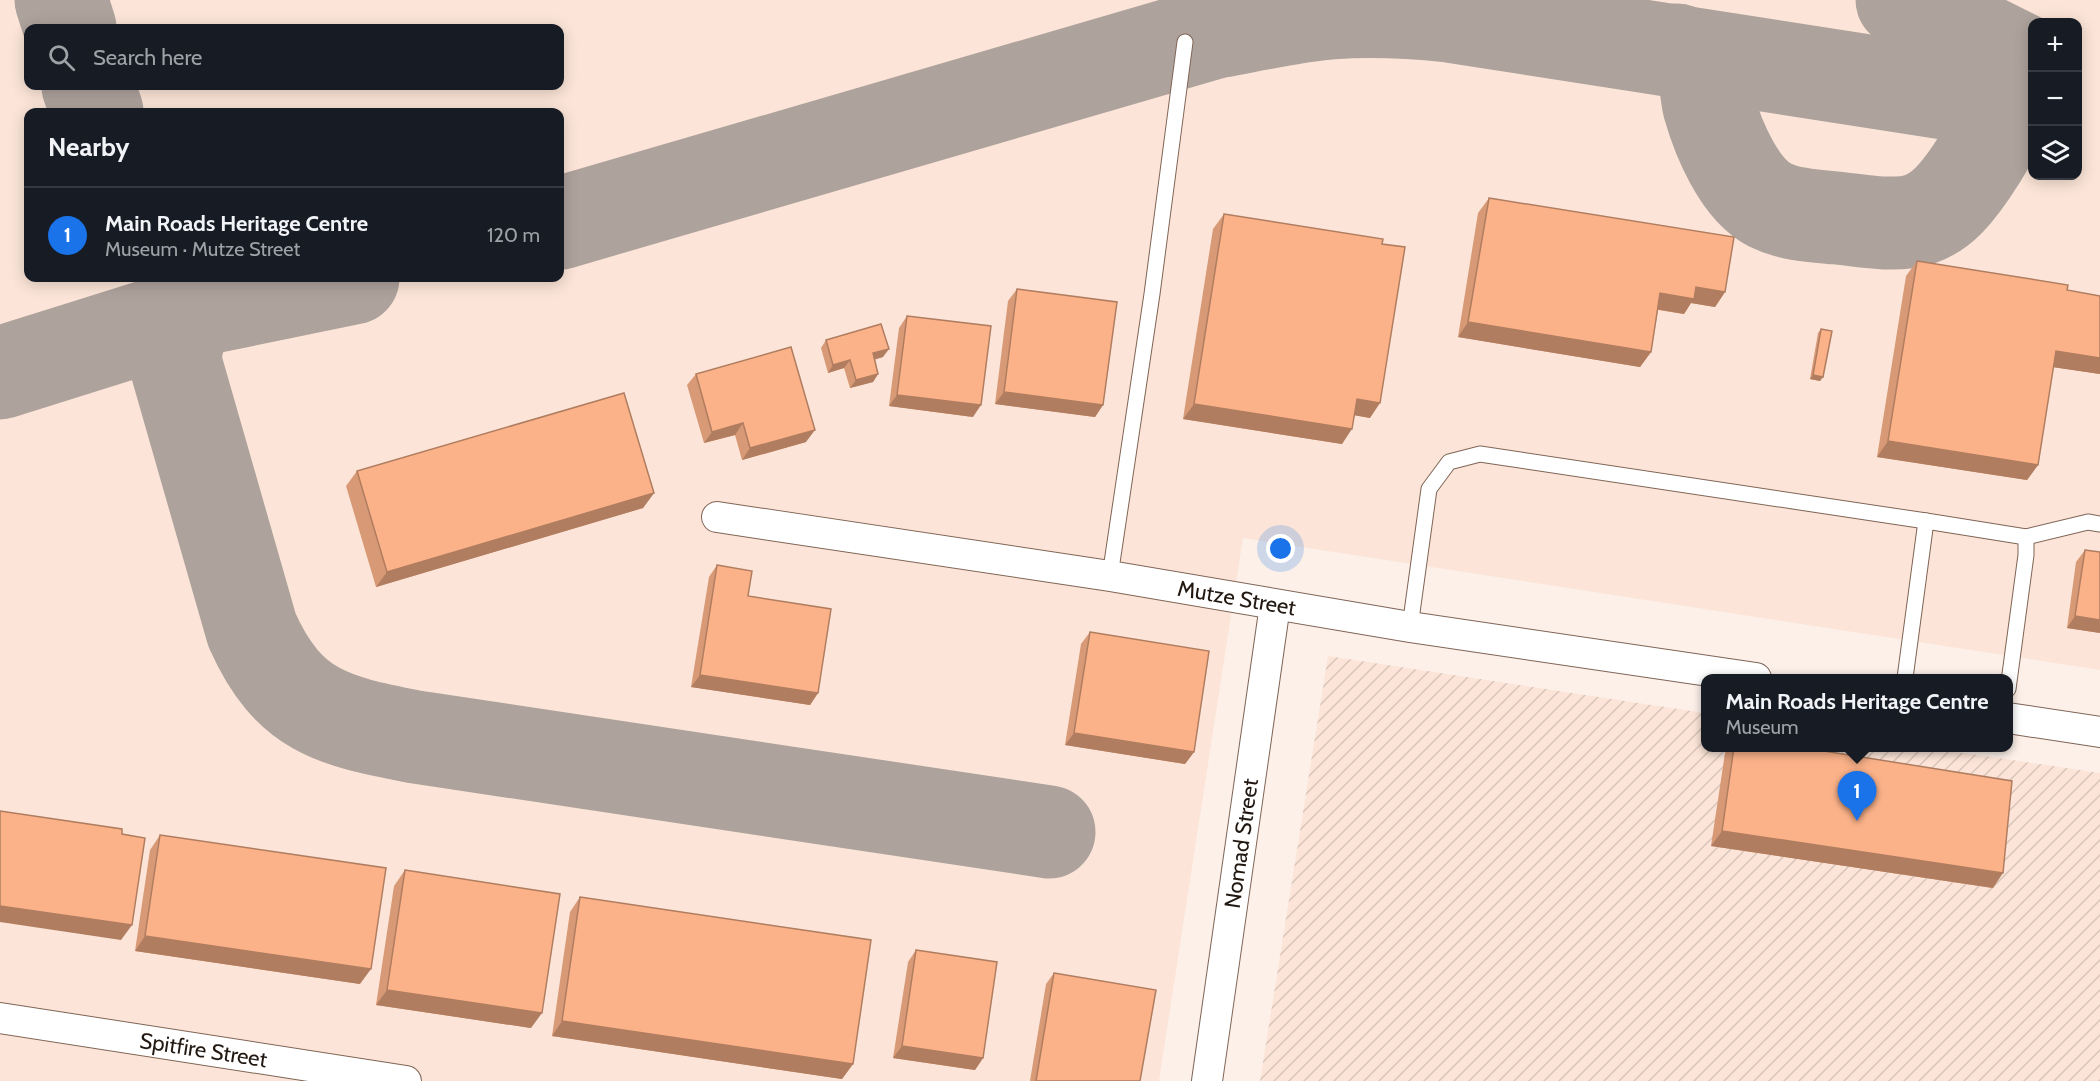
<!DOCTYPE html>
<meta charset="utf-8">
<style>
body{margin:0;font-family:Cabin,sans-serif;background:#20242c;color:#f1f3f6}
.controls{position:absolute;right:18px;top:18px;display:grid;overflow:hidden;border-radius:12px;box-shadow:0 3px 15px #0003}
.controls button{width:54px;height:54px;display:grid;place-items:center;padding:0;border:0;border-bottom:2px solid #363941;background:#171b24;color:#f1f3f6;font:30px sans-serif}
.you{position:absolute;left:1281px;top:549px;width:21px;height:21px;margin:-15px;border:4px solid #fff;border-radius:50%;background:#1a73e8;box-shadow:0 0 0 9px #1a73e833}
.badge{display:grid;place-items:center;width:39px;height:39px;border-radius:50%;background:#1a73e8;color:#fff;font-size:20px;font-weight:700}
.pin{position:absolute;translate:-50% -50px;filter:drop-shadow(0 2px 3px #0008)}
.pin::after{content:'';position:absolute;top:32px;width:21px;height:18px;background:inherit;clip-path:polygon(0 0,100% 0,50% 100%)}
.popup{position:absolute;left:1701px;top:674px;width:312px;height:78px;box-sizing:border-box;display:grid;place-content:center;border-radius:12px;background:#171b24;filter:drop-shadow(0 2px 4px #0005);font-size:20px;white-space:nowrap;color:#9ea1a6}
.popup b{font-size:22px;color:#f1f3f6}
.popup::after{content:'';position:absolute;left:50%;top:100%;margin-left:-12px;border:12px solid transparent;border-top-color:#171b24}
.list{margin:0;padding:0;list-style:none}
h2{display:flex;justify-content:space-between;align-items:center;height:78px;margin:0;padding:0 24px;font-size:26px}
h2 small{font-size:20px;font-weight:400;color:#9ea1a6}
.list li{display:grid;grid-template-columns:39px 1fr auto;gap:18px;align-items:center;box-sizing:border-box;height:96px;padding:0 24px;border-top:2px solid #363941}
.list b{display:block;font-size:22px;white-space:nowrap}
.list p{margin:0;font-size:20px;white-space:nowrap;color:#9ea1a6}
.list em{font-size:20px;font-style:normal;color:#9ea1a6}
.icon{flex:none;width:33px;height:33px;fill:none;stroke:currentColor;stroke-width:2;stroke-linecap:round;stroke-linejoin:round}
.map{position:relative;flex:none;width:2100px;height:1081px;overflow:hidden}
.search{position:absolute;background:#171b24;box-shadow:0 3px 15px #0003;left:24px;top:24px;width:540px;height:66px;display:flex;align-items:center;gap:15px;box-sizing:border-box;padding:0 21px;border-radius:12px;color:#9ea1a6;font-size:22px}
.panel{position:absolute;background:#171b24;box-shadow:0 3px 15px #0003;left:24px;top:108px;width:540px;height:174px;border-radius:12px}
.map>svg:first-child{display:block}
.built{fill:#fce5d8;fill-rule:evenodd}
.industrial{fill:url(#industrial-furrows)}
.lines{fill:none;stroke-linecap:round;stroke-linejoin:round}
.taxiway{stroke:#aea29c;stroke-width:93}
.service-casing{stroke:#7f6556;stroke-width:17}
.minor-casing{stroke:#7f6556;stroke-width:32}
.service{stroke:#fff;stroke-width:15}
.minor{stroke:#fff;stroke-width:30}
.wall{fill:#d89976}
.shaded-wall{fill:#b07d60}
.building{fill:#fbb289;stroke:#b07d60;stroke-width:1.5}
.labels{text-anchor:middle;stroke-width:4.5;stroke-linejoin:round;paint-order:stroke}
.street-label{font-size:22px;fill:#221812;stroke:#fcf0e9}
</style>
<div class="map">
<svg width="2100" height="1081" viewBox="0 0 2100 1081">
<defs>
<pattern id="industrial-furrows" width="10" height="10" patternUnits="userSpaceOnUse" patternTransform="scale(1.5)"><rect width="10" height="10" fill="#fce5d8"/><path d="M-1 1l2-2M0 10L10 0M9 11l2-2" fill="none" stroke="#d8c4b8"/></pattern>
</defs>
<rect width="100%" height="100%" fill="#fcf0e9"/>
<path class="built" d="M0 0H2100V670L1243 538 1159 1081H0ZM2032 22H2078V176H2032ZM28 28H560V86H28ZM28 112H560V278H28Z"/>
<path class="industrial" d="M1328 656 1705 713 1706 748H1930L2100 773V1081H1260Z"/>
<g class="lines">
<g class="taxiway">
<path d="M61 0 70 28"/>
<path d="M1902 0 2032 65"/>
<path d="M1222 31C1259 24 1295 16 1332 13 1371 10 1410 12 1449 16L1964 96 2032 102"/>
<path d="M1677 50C1687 54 1696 60 1701 70 1707 81 1706 94 1709 106 1718 138 1739 189 1770 205 1790 215 1815 216 1837 218 1914 228 1935 230 1979 160 1988 146 1995 130 2006 117L2017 108 2032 102"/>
<path d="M88 86 97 112"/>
<path d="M560 223 1284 12"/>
<path d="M207 308C183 318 174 341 176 365L252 630C289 713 334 721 416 737L1049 832"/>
<path d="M0 373 207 308 353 278"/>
</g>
<defs>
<g id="service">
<path d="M2026 537 2088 522 2100 524"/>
<path d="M1110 576 1152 294 1185 42"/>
<path d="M1410 627 1429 489 1449 462 1480 454 1926 521"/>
<path d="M1905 678 1926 521 2026 537V555L2008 689"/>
</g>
<g id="minor">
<path id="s1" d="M717 517 1110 576 1410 627 1756 678"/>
<path d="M2008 718 2100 732"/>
<path id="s2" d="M0 1018 406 1081"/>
<path id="s3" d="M1207 1081 1275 605"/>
</g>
</defs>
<use href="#service" class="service-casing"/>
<use href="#minor" class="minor-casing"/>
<use href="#service" class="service"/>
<use href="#minor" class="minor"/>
</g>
<g class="wall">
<path d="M1489 198 1725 292 1715 307 1691 303 1684 314 1658 310 1651 352 1640 367 1458 337 1478 213Z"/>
<path d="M1224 214 1382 244 1370 418 1355 415 1342 444 1183 419 1213 229Z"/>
<path d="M1917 261 2067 290 2100 374 2053 367 2038 465 2027 480 1877 457 1906 276Z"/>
<path d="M1017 289 1103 405 1095 417 995 404 1008 301Z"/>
<path d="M907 316 973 417 889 406 899 328Z"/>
<path d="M1821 329 1823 377 1820 381 1810 379 1818 333Z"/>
<path d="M826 340 883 357 875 359 878 374 873 382 850 388 844 368 828 373 821 348Z"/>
<path d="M696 374 806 442 742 460 735 435 704 443 687 385Z"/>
<path d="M357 471 654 493 643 508 376 587 346 486Z"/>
<path d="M2085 550 2100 552V633L2067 628 2076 562Z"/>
<path d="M717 565 818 693 810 705 691 687 709 577Z"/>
<path d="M1090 632 1194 752 1185 764 1065 745 1081 644Z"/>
<path d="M1728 747H1799L1993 888 1711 846 1725 753Z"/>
<path d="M160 835 360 984 135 951 150 850Z"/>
<path d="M405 870 531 1028 376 1005 394 886Z"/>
<path d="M580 897 853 1064 842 1079 552 1036 570 912Z"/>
<path d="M916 950 983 1058 975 1070 893 1058 908 962Z"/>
<path d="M1054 973 1140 1081H1030L1046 984Z"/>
</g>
<g class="shaded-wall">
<path d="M1696 287 1725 292 1715 307 1691 303 1684 314 1650 308 1660 293Z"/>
<path d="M1468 322 1651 352 1640 367 1458 337Z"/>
<path d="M889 349 883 357 867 362 873 353Z"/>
<path d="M2056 351 2100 358V374L2045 366Z"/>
<path d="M850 360 844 368 828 373 833 365Z"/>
<path d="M878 374 873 382 850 388 856 380Z"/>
<path d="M1813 375 1823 377 1820 381 1810 379Z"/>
<path d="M1004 392 1103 405 1095 417 995 404Z"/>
<path d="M897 395 981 405 973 417 889 406Z"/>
<path d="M1357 399 1380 403 1370 418 1347 414Z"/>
<path d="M1194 404 1352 429 1342 444 1183 419Z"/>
<path d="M743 423 735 435 704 443 712 432Z"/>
<path d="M815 430 806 442 742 460 750 448Z"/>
<path d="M1888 441 2038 465 2027 480 1877 457Z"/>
<path d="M654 493 643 508 376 587 387 572Z"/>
<path d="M2075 616 2100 620V633L2067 628Z"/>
<path d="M700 675 818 693 810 705 691 687Z"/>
<path d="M1074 733 1194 752 1185 764 1065 745Z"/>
<path d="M1722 831 2003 873 1993 888 1711 846Z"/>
<path d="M0 906 132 925 121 940 0 922Z"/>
<path d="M145 936 371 969 360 984 135 951Z"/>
<path d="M387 990 542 1013 531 1028 376 1005Z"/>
<path d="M562 1021 853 1064 842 1079 552 1036Z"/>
<path d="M902 1046 983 1058 975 1070 893 1058Z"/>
</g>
<g class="building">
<path d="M1489 198 1734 237 1725 292 1696 287 1694 299 1660 293 1651 352 1468 322Z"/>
<path d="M1224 214 1383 239 1382 244 1405 247 1380 403 1357 399 1352 429 1194 404Z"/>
<path d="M1917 261 2068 285 2067 290 2100 296V358L2056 351 2038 465 1888 441Z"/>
<path d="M1017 289 1117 302 1103 405 1004 392Z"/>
<path d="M907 316 991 326 981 405 897 395Z"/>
<path d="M881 324 889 349 873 353 878 374 856 380 850 360 833 365 826 340Z"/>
<path d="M1821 329 1832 331 1823 377 1813 375Z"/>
<path d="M791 347 815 430 750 448 743 423 712 432 696 374Z"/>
<path d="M624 393 654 493 387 572 357 471Z"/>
<path d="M2085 550 2100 552V620L2075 616Z"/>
<path d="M717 565 752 571 748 596 831 609 818 693 700 675Z"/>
<path d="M1090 632 1209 651 1194 752 1074 733Z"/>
<path d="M1734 747H1799L2012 781 2003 873 1722 831Z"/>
<path d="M0 811 122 829V834L145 838 132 925 0 906Z"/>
<path d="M160 835 386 868 371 969 145 936Z"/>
<path d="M405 870 560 894 542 1013 387 990Z"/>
<path d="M580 897 871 940 853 1064 562 1021Z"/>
<path d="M916 950 997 962 983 1058 902 1046Z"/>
<path d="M1054 973 1156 990 1140 1081H1036Z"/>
</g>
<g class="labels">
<g class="street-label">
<text dy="8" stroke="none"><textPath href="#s1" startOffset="526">Mutze Street</textPath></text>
<text dy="8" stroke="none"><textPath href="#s3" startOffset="240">Nomad Street</textPath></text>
<text dy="8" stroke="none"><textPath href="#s2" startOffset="206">Spitfire Street</textPath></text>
</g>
</g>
</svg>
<div class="controls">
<button>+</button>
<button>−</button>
<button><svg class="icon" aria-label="layers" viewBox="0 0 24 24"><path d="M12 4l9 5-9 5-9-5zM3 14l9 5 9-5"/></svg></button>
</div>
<div class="you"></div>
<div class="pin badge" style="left:1857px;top:821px">1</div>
<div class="popup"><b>Main Roads Heritage Centre</b>Museum</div>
<div class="search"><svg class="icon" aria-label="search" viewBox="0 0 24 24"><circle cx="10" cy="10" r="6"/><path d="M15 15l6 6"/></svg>Search here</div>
<section class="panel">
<h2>Nearby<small></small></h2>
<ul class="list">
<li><span class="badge">1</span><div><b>Main Roads Heritage Centre</b><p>Museum · Mutze Street</p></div><em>120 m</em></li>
</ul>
</section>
</div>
